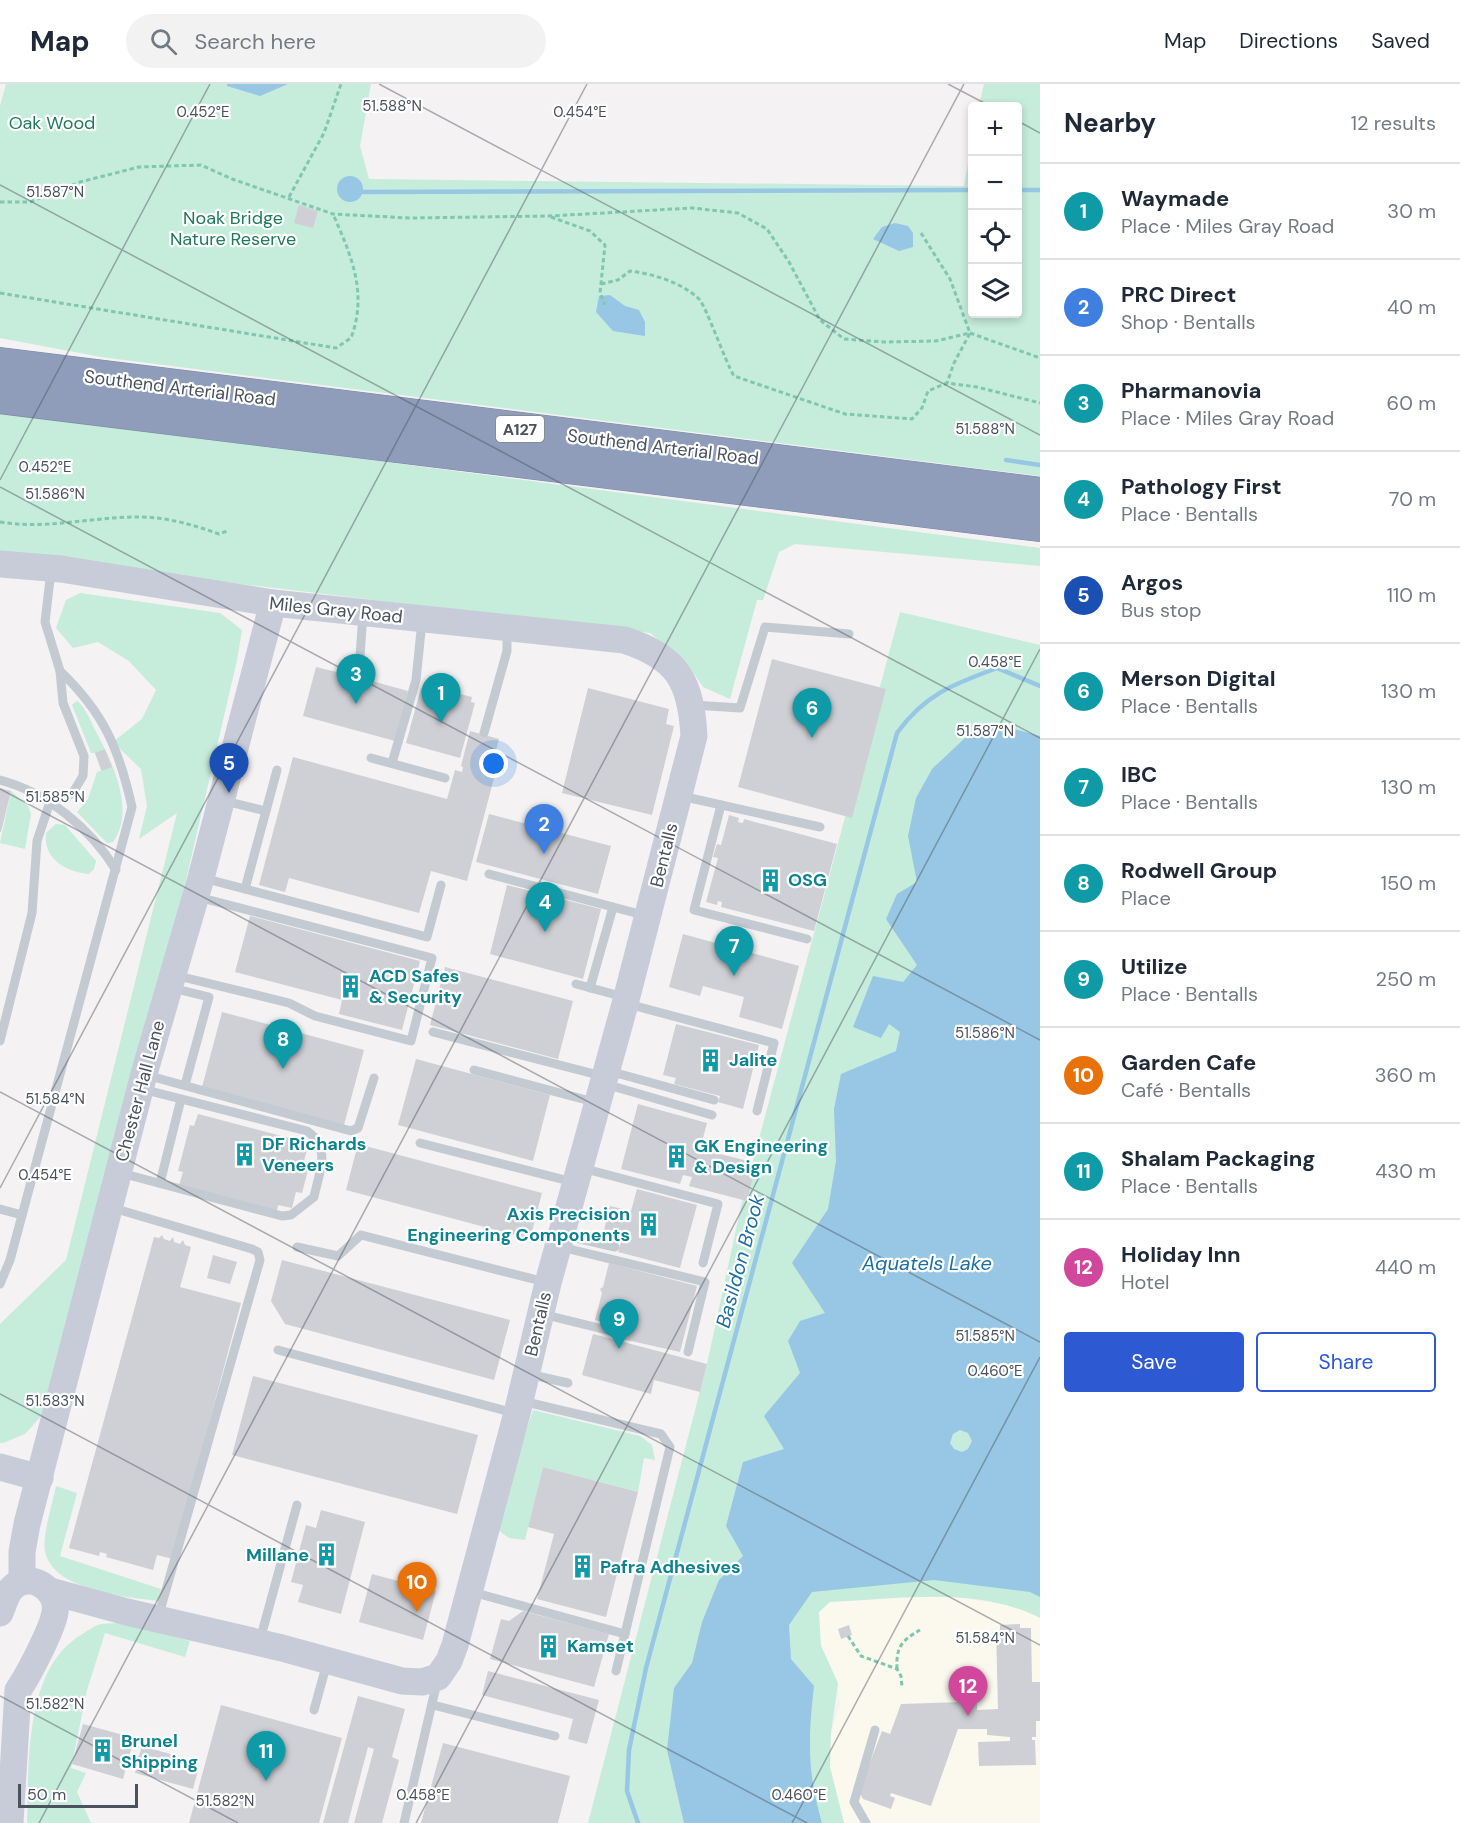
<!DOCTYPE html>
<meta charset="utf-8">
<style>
body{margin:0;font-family:"DM Sans",sans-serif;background:#f2f2f3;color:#1f2937}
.controls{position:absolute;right:18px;top:18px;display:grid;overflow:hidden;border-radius:6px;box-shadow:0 3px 9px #0003}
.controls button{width:54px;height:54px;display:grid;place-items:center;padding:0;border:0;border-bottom:2px solid #e0e1e3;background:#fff;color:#1f2937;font:30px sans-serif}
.scale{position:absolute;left:18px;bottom:15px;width:120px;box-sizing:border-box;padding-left:6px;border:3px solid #4b525d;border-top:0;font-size:16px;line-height:21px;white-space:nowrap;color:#4b525d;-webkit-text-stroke:4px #fff;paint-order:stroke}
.you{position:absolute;left:494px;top:680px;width:21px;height:21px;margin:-15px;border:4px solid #fff;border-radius:50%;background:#1a73e8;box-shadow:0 0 0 9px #1a73e833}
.badge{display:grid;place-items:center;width:39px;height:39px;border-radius:50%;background:#2d59d2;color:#fff;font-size:20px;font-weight:700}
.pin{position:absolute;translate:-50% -50px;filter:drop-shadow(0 2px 3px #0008)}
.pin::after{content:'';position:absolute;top:32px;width:21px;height:18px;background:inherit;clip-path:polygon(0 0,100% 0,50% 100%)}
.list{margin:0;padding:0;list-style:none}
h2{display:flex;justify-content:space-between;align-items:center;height:78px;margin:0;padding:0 24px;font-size:26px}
h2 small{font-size:20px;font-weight:400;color:#747a83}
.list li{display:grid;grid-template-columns:39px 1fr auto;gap:18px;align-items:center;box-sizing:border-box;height:96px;padding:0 24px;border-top:2px solid #e0e1e3}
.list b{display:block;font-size:22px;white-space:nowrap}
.list p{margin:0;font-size:20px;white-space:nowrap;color:#747a83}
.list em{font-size:20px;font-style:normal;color:#747a83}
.actions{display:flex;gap:12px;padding:18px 24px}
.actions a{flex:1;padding:14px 0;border:2px solid #2d59d2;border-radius:6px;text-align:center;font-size:21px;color:#2d59d2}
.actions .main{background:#2d59d2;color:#fff}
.icon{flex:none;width:33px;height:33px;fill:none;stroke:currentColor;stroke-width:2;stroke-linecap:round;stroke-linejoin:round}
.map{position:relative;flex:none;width:1040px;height:1739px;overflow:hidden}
header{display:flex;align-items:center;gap:36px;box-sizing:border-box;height:84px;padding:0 30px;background:#fff;border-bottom:2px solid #e0e1e3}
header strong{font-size:28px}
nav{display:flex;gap:33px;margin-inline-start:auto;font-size:21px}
.search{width:420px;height:54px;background:#f2f2f3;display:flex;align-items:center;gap:15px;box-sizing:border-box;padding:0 21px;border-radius:33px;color:#747a83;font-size:22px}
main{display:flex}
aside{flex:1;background:#fff}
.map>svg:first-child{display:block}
.commercial{fill:#fbf9ee}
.green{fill:#c6ecdb}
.water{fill:#97c7e4;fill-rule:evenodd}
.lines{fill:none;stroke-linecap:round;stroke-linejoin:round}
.stream{stroke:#97c7e4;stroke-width:4.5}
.building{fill:#cfd0d5}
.highway-casing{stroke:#7a88a6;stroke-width:34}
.path{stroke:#81c6b0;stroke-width:3;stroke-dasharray:4.5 3;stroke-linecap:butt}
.lane{stroke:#c4cad1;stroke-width:9}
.secondary{stroke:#c7ccd8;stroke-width:27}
.highway{stroke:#8f9dba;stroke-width:33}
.ticks{fill:none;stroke:#4b525d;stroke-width:1.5;stroke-opacity:0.45}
.labels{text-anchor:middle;stroke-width:4.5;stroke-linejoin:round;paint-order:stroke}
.shield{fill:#fff;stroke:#81868e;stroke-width:1.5}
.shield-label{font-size:16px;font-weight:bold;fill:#4b525d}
.park-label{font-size:18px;fill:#22795c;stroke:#fff}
.street-label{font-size:18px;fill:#4b525d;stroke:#fff}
.culture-label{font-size:18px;font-weight:bold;fill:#0d838f;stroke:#fff;text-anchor:start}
.water-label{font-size:20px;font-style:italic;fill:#1c6ea0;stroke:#fff}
.ticks-label{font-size:15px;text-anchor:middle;fill:#4b525d;stroke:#fff;stroke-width:4.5;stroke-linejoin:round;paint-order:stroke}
</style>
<header>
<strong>Map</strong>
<div class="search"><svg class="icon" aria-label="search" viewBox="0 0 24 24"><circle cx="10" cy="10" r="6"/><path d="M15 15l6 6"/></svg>Search here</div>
<nav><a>Map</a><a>Directions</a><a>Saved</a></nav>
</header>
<main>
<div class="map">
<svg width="1040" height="1739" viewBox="0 0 1040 1739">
<rect width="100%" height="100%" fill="#f4f2f2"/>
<path class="commercial" d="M944 1512 1016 1522 1040 1534V1739H844L830 1683 831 1649 840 1621 838 1599 815 1546 819 1528 830 1518Z"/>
<g class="green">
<path d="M6 0H371L360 62 369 95 964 102 972 57V230H1018V22H979L984 0H1040V392L101 273 0 254V22Z"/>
<path d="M0 327 1040 464V482L795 460 779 468 763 516H757L730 615 703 603 686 578 650 549 0 471Z"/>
<path d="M80 509 220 529 242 546 237 576 179 826 43 1330 25 1350 3 1359H0V1240L66 1176 177 729 139 755 147 722 141 685 113 658 142 635 156 606 129 577 98 558 73 564 56 544 66 516Z"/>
<path d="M900 528 1040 561V1534C977 1502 898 1515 830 1518L819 1528 821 1562 838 1599 831 1649 830 1683 844 1739H588L707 1280 741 1122Z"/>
<path d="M77 617C85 623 90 635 94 644 110 674 137 725 113 758L107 759 77 728 88 715 97 688 101 687 95 669H91L72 621Z"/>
<path d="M11 707 28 722 31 730 25 765 0 759Z"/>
<path d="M56 740 65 741 96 777 94 785 89 790C66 788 43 775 46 749Z"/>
<path d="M533 1326 640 1352 652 1361 655 1376 644 1374 638 1408 543 1383 525 1456 509 1454 498 1446 502 1418Z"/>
<path d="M56 1402 77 1409 60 1472 161 1505 159 1517C126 1513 53 1507 45 1467 42 1452 53 1418 56 1402Z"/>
<path d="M125 1539 190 1557 185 1573 105 1549 87 1606 71 1684 86 1689 77 1708 91 1739H27C29 1680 24 1585 81 1551 87 1547 95 1541 102 1540 109 1539 117 1539 125 1539Z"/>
</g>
<g class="water">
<path d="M227 0H288L260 12 227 2Z"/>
<circle cx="350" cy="105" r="13"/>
<path d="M895 139 908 142 913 149V163L899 167 873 155 882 143Z"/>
<path d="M610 211 625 222 639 226 645 238V252L613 247 596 228 599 212Z"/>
<path d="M996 640 1040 652V1513L1030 1508 934 1496 812 1508 789 1541 791 1575 814 1602C808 1655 807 1687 822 1739H684L667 1666 674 1604 692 1579 702 1538 719 1496 743 1472 726 1442 743 1378 784 1365 764 1332 800 1289 788 1257 800 1237 825 1229 792 1179 828 1125 836 1077 834 1025 841 990 896 967 900 948 889 940 881 954 853 943 873 892 903 898 917 881 886 835 897 810 917 798 908 752 916 714 932 685 966 653ZM960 1346 968 1349 972 1357 968 1365 962 1368 954 1365 950 1359 953 1350Z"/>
</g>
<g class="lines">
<g class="stream">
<path d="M1018 106H1040"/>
<path d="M363 108 972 106"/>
<path d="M1006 376 1040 381"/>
<path d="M638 1739 627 1707 629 1666 646 1584 897 649C925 610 954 600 997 584L1040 602"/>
</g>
</g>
<g class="building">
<path d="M299 121 318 127 313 144 294 139Z"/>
<path d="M772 575 886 605 852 734 738 703Z"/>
<path d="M316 583 349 591 351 586 370 591 368 596 408 607 395 657 303 632Z"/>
<path d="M421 604 459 615 460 610 472 613 471 618 475 619 460 674 406 659Z"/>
<path d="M588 604 669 625 666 640 674 642 652 731 562 709Z"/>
<path d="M470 647 499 655 490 689 494 694 467 797 431 787 419 829 289 794 285 808 259 801 293 673 447 715 455 686 462 688 463 683 461 682Z"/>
<path d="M105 665 112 683 102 687 95 669Z"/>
<path d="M0 704 11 707 1 748H0Z"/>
<path d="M489 730 611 762 598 810 476 778Z"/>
<path d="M729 731 739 734 738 738 743 739 744 735 837 760 814 847 721 823 722 818 718 817 717 821 706 818 718 774 713 773 717 760 721 761Z"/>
<path d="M507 801 601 825 583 895 490 870Z"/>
<path d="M250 832 420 877 402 946 339 930 342 916 235 888Z"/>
<path d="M683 850 799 882 782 945 739 933 744 913 703 902 700 912 669 903Z"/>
<path d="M445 883 573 917 558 975 430 941Z"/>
<path d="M222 928 364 966 344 1041 202 1003Z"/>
<path d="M676 940 759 961 743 1025 718 1018 720 1012 674 1000 676 994 663 991Z"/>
<path d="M416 975 550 1011 533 1077 398 1041Z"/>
<path d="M638 1020 707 1039 700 1065 756 1079 747 1117 689 1102 692 1093 683 1091 680 1100 621 1085Z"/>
<path d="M198 1030 309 1059 303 1080 309 1082 302 1109 296 1108 292 1124 278 1121 277 1127 179 1101 183 1088 178 1087 190 1041 194 1042Z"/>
<path d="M358 1060 542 1109 530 1155 346 1106Z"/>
<path d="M637 1105 697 1121 680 1184 618 1168 621 1158 602 1154 610 1122 631 1127Z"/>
<path d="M162 1151 164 1155 170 1157 173 1153 174 1158 180 1160 183 1156 185 1161 191 1163 180 1203 241 1219 173 1475 157 1471 153 1486 106 1473 107 1470 100 1468 99 1472 69 1464 154 1153 159 1154Z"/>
<path d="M213 1171 237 1178 230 1200 207 1194Z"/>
<path d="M282 1176 510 1236 494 1296 285 1240 271 1217Z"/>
<path d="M609 1179 697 1202 680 1268 618 1254 620 1243 595 1236 602 1209 600 1205 603 1203Z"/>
<path d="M593 1250 707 1280 700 1308 654 1296 651 1310 582 1291Z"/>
<path d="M253 1292 478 1351 457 1430 232 1371Z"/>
<path d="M543 1383 638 1408 606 1533 537 1515 554 1450 528 1443Z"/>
<path d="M321 1426 365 1438 341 1530 298 1518 303 1501 291 1498 306 1441 316 1444Z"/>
<path d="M372 1490 436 1507 423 1556 359 1538Z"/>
<path d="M523 1527 609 1550 594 1603 490 1575 501 1535 509 1537Z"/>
<path d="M1020 1540V1544H1031L1032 1598H1040V1637H1036V1653H1032V1656H1035L1036 1681 979 1682 978 1658 1010 1657V1653L987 1651V1645H958L931 1722 891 1709 890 1712 895 1714 891 1725 863 1715 859 1707 882 1647 890 1650 901 1620 961 1618 964 1615 973 1614 977 1618V1626L998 1625 996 1546H1000V1541Z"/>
<path d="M849 1541 852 1551 841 1555 838 1545Z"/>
<path d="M488 1587 599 1616 587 1660 568 1655 573 1635 482 1611Z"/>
<path d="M358 1612 405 1625 392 1673 399 1676 382 1739H354L374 1665 368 1663 348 1739H323Z"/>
<path d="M221 1621 342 1654 319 1739H189Z"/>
<path d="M83 1640 134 1654 123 1695 72 1680Z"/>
<path d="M443 1659 570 1692 558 1739H421Z"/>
<path d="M142 1662 195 1677 194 1682 199 1683 193 1705 135 1689 138 1678 133 1677 135 1671 139 1672Z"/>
</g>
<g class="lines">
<defs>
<g id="highway">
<path d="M0 280 1040 410"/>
<path d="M0 313 1040 441"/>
</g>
</defs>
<use href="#highway" class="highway-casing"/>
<g class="path">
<path d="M289 113 324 49 341 0"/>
<path d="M0 118H30L80 98 139 83 201 81 232 95 333 130 409 134 549 132 692 124 738 129 767 145 789 178 820 236 844 255 884 258 936 257 970 249"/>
<path d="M551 133 590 147 605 161 600 209 605 221"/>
<path d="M921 149 950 195 970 249 954 279 947 299"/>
<path d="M601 200 618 196 630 187C653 190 681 198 699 215 706 222 725 277 734 292L845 330 912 335 922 324 928 307 947 299 977 303 1040 319"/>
<path d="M0 209 336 264 351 254C368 209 351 171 333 130"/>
<path d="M970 249 1040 274"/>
<path d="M0 438C48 446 95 432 143 433 170 434 194 441 219 450L227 447"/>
<path d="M848 1552 861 1572 897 1585 901 1592 902 1603"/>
<path d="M897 1585C896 1563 901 1557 920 1546"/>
</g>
<g class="lane">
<path d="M360 572 363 530"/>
<path d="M693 621 740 624 765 543 849 550"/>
<path d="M484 649 507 567V546"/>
<path d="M371 674 445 694"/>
<path d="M392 679 416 596 422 537"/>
<path d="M0 696C47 708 91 745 116 786"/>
<path d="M681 712 820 743"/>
<path d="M225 717 266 727"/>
<path d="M721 721 694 826 807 855"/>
<path d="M489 790 647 832"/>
<path d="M203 794 427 853 441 801"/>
<path d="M245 805 277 686"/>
<path d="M174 891 289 919 315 932 411 957 432 874 198 813"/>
<path d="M576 900 624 913"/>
<path d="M172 904 209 913 185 1001"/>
<path d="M590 904 613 823"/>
<path d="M628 920 774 959 757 1027"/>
<path d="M433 948 602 992"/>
<path d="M0 957 32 829 37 757 50 718 72 710 83 692 84 672 63 619 60 587 45 538 51 487"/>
<path d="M474 986 594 1018"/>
<path d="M609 987 714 1016"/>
<path d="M146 991 351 1047 358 1044 374 994"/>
<path d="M605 1000 712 1031"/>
<path d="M420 1059 573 1098"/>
<path d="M582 1084 718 1120 703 1179"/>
<path d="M121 1089 282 1132 291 1131 314 1113C319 1088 332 1064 307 1047L142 1005"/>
<path d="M160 1099 181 1015"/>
<path d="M113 1124 252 1165 258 1168 260 1176 158 1534"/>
<path d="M0 1125 22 1131"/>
<path d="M563 1151 615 1163"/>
<path d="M297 1163 338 1172 361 1151 545 1198"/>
<path d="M561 1163 705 1198 688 1268"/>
<path d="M0 1200 10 1176 132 723C119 665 104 629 60 587"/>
<path d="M542 1230 615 1248"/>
<path d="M278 1266 514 1329"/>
<path d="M528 1290 568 1299"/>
<path d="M522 1317 661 1350 670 1363 616 1587"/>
<path d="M472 1508 625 1550"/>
<path d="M260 1556 297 1421"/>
<path d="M433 1621 555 1652"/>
<path d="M314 1626 327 1579"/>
<path d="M404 1739 437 1598"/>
<path d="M866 1739 854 1718 875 1646"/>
</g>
<g class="secondary">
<path d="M0 480 61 485 273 519 624 556C678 573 691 598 694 652L625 920 548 1199 517 1329 455 1561 449 1577 438 1593 422 1598 402 1597 282 1564 127 1528 50 1507"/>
<path d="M0 1383 40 1394"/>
<path d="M22 1498V1468L27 1440 144 990 201 794 273 519"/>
<path d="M0 1529C3 1522 6 1510 12 1504 29 1486 59 1505 55 1528 53 1544 28 1592 18 1606L10 1739"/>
</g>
<use href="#highway" class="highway"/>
</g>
<path class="ticks" d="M379 0 1040 351M948 0 990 22M1018 37 1040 49M0 101 1040 654M0 396 210 0M0 403 1040 956M0 705 1040 1258M0 1008 1040 1561M0 1104 587 0M0 1310 807 1739M0 1612 238 1739M39 1739 964 0M416 1739 1040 565M792 1739 1040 1273"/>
<defs>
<symbol id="building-bare" viewBox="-9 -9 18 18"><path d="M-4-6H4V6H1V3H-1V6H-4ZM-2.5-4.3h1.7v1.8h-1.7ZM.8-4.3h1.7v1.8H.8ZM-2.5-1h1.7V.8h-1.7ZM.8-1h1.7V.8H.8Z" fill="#0f9aa8" stroke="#fff" stroke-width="2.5" paint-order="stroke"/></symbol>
</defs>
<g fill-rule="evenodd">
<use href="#building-bare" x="754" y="780" width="33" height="33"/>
<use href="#building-bare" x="334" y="886" width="33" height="33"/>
<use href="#building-bare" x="694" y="960" width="33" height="33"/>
<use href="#building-bare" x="228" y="1054" width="33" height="33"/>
<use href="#building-bare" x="660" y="1056" width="33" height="33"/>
<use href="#building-bare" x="632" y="1124" width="33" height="33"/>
<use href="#building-bare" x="310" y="1454" width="33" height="33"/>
<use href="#building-bare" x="566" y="1466" width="33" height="33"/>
<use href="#building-bare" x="532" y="1546" width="33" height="33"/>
<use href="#building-bare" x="86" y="1650" width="33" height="33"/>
</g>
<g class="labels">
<rect class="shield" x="496" y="332" width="48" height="26" rx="4.5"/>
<g class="shield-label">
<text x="520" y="351">A127</text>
</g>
<g class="park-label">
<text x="52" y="45">Oak Wood</text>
<text x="233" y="140">Noak Bridge<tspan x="233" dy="21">Nature Reserve</tspan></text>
</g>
<g class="street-label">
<text transform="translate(180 304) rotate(7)" y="6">Southend Arterial Road</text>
<text transform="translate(663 363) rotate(7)" y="6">Southend Arterial Road</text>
<text transform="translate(336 526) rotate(6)" y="6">Miles Gray Road</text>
<text transform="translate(664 771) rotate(-76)" y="6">Bentalls</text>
<text transform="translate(140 1007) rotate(-75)" y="6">Chester Hall Lane</text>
<text transform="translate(538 1240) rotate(-77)" y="6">Bentalls</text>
</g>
<g class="culture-label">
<text x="788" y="802">OSG</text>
<text x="369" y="898">ACD Safes<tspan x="369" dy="21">&amp; Security</tspan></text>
<text x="729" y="982">Jalite</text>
<text x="262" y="1066">DF Richards<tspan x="262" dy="21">Veneers</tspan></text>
<text x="694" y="1068">GK Engineering<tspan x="694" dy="21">&amp; Design</tspan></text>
<text x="630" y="1136" text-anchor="end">Axis Precision<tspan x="630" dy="21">Engineering Components</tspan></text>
<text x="309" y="1477" text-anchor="end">Millane</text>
<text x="600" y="1489">Pafra Adhesives</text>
<text x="567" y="1568">Kamset</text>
<text x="121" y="1663">Brunel<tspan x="121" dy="21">Shipping</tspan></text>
</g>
<g class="water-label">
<text transform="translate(740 1177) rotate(-75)" y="7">Basildon Brook</text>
<text x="927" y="1186">Aquatels Lake</text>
</g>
</g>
<g class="ticks-label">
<text x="392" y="27">51.588°N</text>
<text x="203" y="33">0.452°E</text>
<text x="580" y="33">0.454°E</text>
<text x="55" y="113">51.587°N</text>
<text x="985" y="350">51.588°N</text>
<text x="45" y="388">0.452°E</text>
<text x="55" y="415">51.586°N</text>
<text x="995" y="583">0.458°E</text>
<text x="985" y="652">51.587°N</text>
<text x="55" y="718">51.585°N</text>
<text x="985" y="954">51.586°N</text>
<text x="55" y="1020">51.584°N</text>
<text x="45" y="1096">0.454°E</text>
<text x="985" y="1257">51.585°N</text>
<text x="995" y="1292">0.460°E</text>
<text x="55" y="1322">51.583°N</text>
<text x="985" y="1559">51.584°N</text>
<text x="55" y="1625">51.582°N</text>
<text x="423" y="1716">0.458°E</text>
<text x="799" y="1716">0.460°E</text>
<text x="225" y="1722">51.582°N</text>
</g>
</svg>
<div class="controls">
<button>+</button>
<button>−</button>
<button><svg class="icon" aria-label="locate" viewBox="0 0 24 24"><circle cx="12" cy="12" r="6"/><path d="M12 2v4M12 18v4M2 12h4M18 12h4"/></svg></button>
<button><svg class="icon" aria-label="layers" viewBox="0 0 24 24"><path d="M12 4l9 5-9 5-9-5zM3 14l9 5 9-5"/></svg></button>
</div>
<div class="scale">50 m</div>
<div class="you"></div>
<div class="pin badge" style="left:441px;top:639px;background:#0f9aa8">1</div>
<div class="pin badge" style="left:544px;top:770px;background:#3f7fe0">2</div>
<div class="pin badge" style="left:356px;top:620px;background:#0f9aa8">3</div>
<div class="pin badge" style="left:545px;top:848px;background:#0f9aa8">4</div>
<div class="pin badge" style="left:229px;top:709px;background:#1a4fb4">5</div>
<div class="pin badge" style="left:812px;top:654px;background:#0f9aa8">6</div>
<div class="pin badge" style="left:734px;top:892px;background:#0f9aa8">7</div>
<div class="pin badge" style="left:283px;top:985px;background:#0f9aa8">8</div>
<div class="pin badge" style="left:619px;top:1265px;background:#0f9aa8">9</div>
<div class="pin badge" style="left:417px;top:1528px;background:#e8710a">10</div>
<div class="pin badge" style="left:266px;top:1697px;background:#0f9aa8">11</div>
<div class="pin badge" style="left:968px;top:1632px;background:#d1479c">12</div>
</div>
<aside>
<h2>Nearby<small>12 results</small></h2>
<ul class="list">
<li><span class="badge" style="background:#0f9aa8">1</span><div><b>Waymade</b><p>Place · Miles Gray Road</p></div><em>30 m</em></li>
<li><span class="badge" style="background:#3f7fe0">2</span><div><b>PRC Direct</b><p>Shop · Bentalls</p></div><em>40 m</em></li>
<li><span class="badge" style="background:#0f9aa8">3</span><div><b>Pharmanovia</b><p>Place · Miles Gray Road</p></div><em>60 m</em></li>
<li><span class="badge" style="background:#0f9aa8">4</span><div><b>Pathology First</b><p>Place · Bentalls</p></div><em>70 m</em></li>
<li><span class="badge" style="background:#1a4fb4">5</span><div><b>Argos</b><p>Bus stop</p></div><em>110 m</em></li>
<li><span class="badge" style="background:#0f9aa8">6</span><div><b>Merson Digital</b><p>Place · Bentalls</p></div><em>130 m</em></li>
<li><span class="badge" style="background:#0f9aa8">7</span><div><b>IBC</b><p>Place · Bentalls</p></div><em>130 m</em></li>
<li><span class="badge" style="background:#0f9aa8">8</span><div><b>Rodwell Group</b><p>Place</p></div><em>150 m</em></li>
<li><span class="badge" style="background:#0f9aa8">9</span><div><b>Utilize</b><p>Place · Bentalls</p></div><em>250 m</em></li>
<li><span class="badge" style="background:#e8710a">10</span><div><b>Garden Cafe</b><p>Café · Bentalls</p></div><em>360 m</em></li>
<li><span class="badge" style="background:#0f9aa8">11</span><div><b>Shalam Packaging</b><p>Place · Bentalls</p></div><em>430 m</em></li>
<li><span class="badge" style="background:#d1479c">12</span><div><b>Holiday Inn</b><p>Hotel</p></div><em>440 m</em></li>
</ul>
<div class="actions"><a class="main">Save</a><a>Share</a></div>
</aside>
</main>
